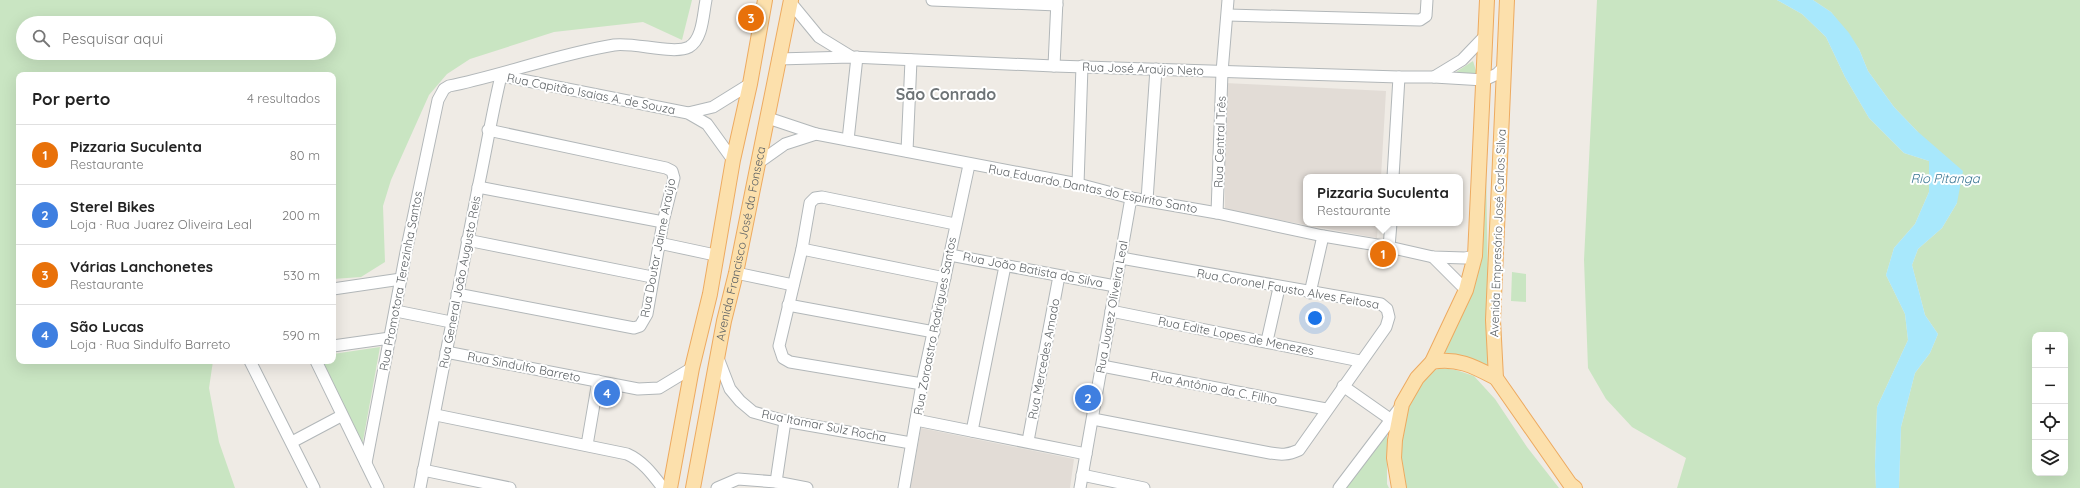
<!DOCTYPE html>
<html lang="pt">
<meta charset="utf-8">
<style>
body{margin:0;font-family:Quicksand,sans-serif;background:#f2f2f2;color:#222}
.controls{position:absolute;right:12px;bottom:12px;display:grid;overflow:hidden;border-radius:8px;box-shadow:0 4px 16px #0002}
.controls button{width:36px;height:36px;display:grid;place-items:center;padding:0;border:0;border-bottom:1px solid #e0e0e0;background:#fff;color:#222;font:20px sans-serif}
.you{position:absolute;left:1315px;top:318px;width:14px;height:14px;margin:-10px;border:3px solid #fff;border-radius:50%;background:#1a73e8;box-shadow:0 0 0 6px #1a73e833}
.badge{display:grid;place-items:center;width:26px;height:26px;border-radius:50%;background:#db2777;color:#fff;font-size:13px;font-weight:700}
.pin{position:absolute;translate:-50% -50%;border:2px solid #fff;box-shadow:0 1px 4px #0006}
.popup{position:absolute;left:1303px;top:174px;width:160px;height:52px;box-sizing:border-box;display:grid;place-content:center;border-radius:8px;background:#fff;filter:drop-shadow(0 1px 3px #0005);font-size:13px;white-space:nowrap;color:#767676}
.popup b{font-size:15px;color:#222}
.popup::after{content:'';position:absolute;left:50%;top:100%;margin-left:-8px;border:8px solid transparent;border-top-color:#fff}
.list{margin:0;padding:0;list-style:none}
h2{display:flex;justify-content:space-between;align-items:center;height:52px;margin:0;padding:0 16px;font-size:17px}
h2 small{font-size:13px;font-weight:400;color:#767676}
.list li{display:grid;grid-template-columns:26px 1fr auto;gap:12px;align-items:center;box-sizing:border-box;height:60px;padding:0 16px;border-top:1px solid #e0e0e0}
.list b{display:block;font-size:15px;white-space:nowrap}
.list p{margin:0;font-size:13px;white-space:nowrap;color:#767676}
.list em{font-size:13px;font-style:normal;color:#767676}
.icon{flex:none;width:22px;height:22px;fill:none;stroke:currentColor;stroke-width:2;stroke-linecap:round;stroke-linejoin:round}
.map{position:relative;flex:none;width:2080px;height:488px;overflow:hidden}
.search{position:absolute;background:#fff;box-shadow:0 4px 16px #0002;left:16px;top:16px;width:320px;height:44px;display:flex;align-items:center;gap:10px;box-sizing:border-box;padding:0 14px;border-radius:22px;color:#767676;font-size:15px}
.panel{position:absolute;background:#fff;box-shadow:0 4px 16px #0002;left:16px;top:72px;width:320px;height:292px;border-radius:8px}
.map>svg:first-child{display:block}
.education{fill:#e2dcd6}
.green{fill:#c9e5c2;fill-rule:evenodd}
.water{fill:#a8e8fc}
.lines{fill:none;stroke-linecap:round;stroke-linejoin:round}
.minor-casing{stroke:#b2b7b9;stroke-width:13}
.major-casing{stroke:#edaa60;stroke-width:16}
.minor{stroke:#fff;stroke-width:11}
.major{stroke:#fce0ac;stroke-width:14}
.labels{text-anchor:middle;stroke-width:4;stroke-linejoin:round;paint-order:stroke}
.street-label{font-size:12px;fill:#5d6265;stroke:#fff}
.water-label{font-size:13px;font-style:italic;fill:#3c7894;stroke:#fff}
.district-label{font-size:16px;font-weight:bold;fill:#6e7477;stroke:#fff}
</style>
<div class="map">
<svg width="2080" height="488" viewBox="0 0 2080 488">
<rect width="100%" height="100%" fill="#efebe5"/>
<g class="education">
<path d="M1225 83 1386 91 1381 177H1306V223H1378L1377 238 1225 210Z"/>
<path d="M921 428 1074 459 1070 488H910Z"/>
</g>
<g class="green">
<path d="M0 0H692L682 40 643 22 554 32 470 59 447 74 429 95 391 180 383 206 385 262 361 277 333 279V75H19V361H213L209 388 219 442 235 488H0ZM23 23H329V53H23Z"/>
<path d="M1597 0H1777L1802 14 1826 37 1845 77 1869 118 1904 153 1929 161V192L1915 224 1894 248 1886 275 1905 314 1908 340 1877 407 1875 466 1876 488H1677L1686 458 1632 427 1606 399 1588 368 1584 260Z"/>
<path d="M1813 0H2080V488H1899L1901 427 1915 373 1930 353 1938 334 1925 315 1912 265 1918 249 1942 228 1957 203 1917 131 1894 107 1868 71 1859 49 1831 12ZM2035 335H2065V473H2035Z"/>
<path d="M1473 61 1477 74 1450 76Z"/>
<path d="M1486 165 1489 346 1491 370 1465 356 1441 352 1478 254Z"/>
<path d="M1512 272 1526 274V302L1511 301Z"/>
<path d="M380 347 361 452 318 361H333V354Z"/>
<path d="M1441 368 1456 370 1474 376 1495 399 1527 447 1559 488H1403L1399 456 1406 408 1430 372Z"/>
<path d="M1387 432V484L1389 488H1346Z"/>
</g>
<path class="water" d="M1777 0H1813L1831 12 1849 33 1859 49 1868 71 1894 107 1917 131 1963 171 1957 203 1942 228 1918 249 1912 265 1925 315 1938 334 1930 353 1915 373 1901 427 1899 488H1876L1875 466 1877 407 1908 340 1905 314 1886 275 1894 248 1915 224 1929 192V161L1904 153 1869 118 1845 77 1826 37 1802 14Z"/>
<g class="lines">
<defs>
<g id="minor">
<path d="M932 0 1057 5"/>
<path d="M791 3 819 37 850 56"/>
<path d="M1228 15 1420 20 1426 16 1427 0"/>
<path d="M778 59 851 57 1054 66 1399 77H1434L1484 80 1497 74 1504 67"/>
<path d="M1054 66 1057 0"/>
<path d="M497 75 688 113 707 124 733 160"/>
<path d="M1434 77 1462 60 1485 36"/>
<path d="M688 113 713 107 750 84"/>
<path d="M768 118 816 134"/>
<path d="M848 140 857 57"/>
<path d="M907 151 911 60"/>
<path d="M758 163 785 144 816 134 1078 184 1131 198 1217 213 1323 236 1389 247 1433 257 1465 258 1475 256"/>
<path d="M1393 177 1399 77"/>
<path d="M1078 184 1082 66"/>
<path d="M478 187 663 222"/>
<path d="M1147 200 1156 69"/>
<path d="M1217 213 1222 72 1228 0"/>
<path d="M467 240 652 277"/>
<path d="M659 243 715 255"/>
<path d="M1389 247 1391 223"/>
<path d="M802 249 945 278"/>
<path d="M950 255 1115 286"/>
<path d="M1433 257 1466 290"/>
<path d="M736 273 793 285"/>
<path d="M333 289 401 279"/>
<path d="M1310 293 1323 236"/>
<path d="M457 294 634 328 640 326 647 314 663 222 674 178 672 171 666 168 488 130"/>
<path d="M788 305 934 332"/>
<path d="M396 311 451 322"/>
<path d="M1111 311 1360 361"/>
<path d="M1267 341 1279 288"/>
<path d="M333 346 390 338"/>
<path d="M446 352 638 389 659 388 692 368"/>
<path d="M718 358 730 389 740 401 753 412 785 421 911 443"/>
<path d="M250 361 314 488"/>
<path d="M316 361 378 488"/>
<path d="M1102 366 1326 409"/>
<path d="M922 384 790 362 783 358 779 346 802 249 810 203 815 198 822 197 955 224"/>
<path d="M1343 386 1390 419"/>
<path d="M436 415 627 454C643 461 653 475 663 488"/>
<path d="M1093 419 1270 453C1281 455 1288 455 1299 450L1386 327 1389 317 1387 309 1381 304 1121 258"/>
<path d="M916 420 1086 454"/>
<path d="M972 431 1005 266"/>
<path d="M1028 441 1059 276"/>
<path d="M292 442 341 416"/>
<path d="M587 445 598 381"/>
<path d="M366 463 406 252 438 100 444 89 449 86C504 75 558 54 614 45 634 42 674 55 689 47 703 39 703 14 706 0"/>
<path d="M423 470 510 488"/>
<path d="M1082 475 1144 488"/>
<path d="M776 482 785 421"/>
<path d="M420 488C440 388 458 288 478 188 486 151 492 113 501 76"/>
<path d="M717 488 738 479 776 482 807 488"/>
<path d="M904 488 922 384 969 165"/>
<path d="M1080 488 1131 198"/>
<path d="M1339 488 1402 405"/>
</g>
<g id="major">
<path d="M1507 0 1493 320 1496 378 1570 484 1575 488"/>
<path d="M1432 362C1457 357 1475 367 1496 378"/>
<path d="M670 488 692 368 710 294 733 160 750 84 765 0"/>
<path id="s1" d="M693 488 724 321 736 273 791 0"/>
<path d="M1399 488 1394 458 1395 440 1402 404 1417 378 1432 362 1466 290 1475 256 1487 0"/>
</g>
</defs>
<use href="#minor" class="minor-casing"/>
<use href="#major" class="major-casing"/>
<use href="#minor" class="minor"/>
<use href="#major" class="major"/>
</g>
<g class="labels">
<g class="street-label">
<text transform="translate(1143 69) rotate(2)" y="4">Rua José Araújo Neto</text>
<text transform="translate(591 94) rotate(11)" y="4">Rua Capitão Isaias A. de Souza</text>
<text transform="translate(1220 142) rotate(-88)" y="4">Rua Central Três</text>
<text transform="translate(1093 189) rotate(11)" y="4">Rua Eduardo Dantas do Espírito Santo</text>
<text transform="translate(1498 233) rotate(-88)" y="4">Avenida Empresário José Carlos Silva</text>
<text dy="4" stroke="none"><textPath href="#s1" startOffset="249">Avenida Francisco José da Fonseca</textPath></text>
<text transform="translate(658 248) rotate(-79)" y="4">Rua Doutor Jaime Araújo</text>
<text transform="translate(1033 270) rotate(11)" y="4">Rua João Batista da Silva</text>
<text transform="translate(401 281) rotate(-79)" y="4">Rua Promotora Terezinha Santos</text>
<text transform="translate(460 282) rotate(-79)" y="4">Rua General João Augusto Reis</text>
<text transform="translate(1288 289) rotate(10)" y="4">Rua Coronel Fausto Alves Feitosa</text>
<text transform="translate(1112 307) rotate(-80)" y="4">Rua Juarez Oliveira Leal</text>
<text transform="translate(935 326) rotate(-79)" y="4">Rua Zoroastro Rodrigues Santos</text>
<text transform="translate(1236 336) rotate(11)" y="4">Rua Edite Lopes de Menezes</text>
<text transform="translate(1044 359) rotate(-79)" y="4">Rua Mercedes Amado</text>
<text transform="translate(524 367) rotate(11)" y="4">Rua Sindulfo Barreto</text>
<text transform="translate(1214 388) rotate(11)" y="4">Rua Antônio da C. Filho</text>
<text transform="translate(824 426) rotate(11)" y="4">Rua Itamar Sulz Rocha</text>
</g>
<g class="water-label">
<text x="1945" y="183">Rio Pitanga</text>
</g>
<g class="district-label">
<text x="946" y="100">São Conrado</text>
</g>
</g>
</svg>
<div class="controls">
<button>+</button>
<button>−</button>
<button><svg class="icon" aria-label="locate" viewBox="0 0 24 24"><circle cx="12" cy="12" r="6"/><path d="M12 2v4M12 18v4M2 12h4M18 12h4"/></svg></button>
<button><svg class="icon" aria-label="layers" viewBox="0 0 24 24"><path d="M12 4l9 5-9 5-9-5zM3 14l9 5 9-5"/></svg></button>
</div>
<div class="you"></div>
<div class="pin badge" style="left:1383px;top:254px;background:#e8710a">1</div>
<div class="popup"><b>Pizzaria Suculenta</b>Restaurante</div>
<div class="pin badge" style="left:1088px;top:398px;background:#3f7fe0">2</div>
<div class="pin badge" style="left:751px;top:18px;background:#e8710a">3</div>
<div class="pin badge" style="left:607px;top:393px;background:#3f7fe0">4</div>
<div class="search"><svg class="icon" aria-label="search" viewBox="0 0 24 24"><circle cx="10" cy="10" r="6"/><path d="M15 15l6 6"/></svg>Pesquisar aqui</div>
<section class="panel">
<h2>Por perto<small>4 resultados</small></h2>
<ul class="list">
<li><span class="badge" style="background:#e8710a">1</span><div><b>Pizzaria Suculenta</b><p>Restaurante</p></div><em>80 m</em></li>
<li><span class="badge" style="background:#3f7fe0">2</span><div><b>Sterel Bikes</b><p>Loja · Rua Juarez Oliveira Leal</p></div><em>200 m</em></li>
<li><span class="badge" style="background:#e8710a">3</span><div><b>Várias Lanchonetes</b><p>Restaurante</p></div><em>530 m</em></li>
<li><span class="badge" style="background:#3f7fe0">4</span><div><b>São Lucas</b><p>Loja · Rua Sindulfo Barreto</p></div><em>590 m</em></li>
</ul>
</section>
</div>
